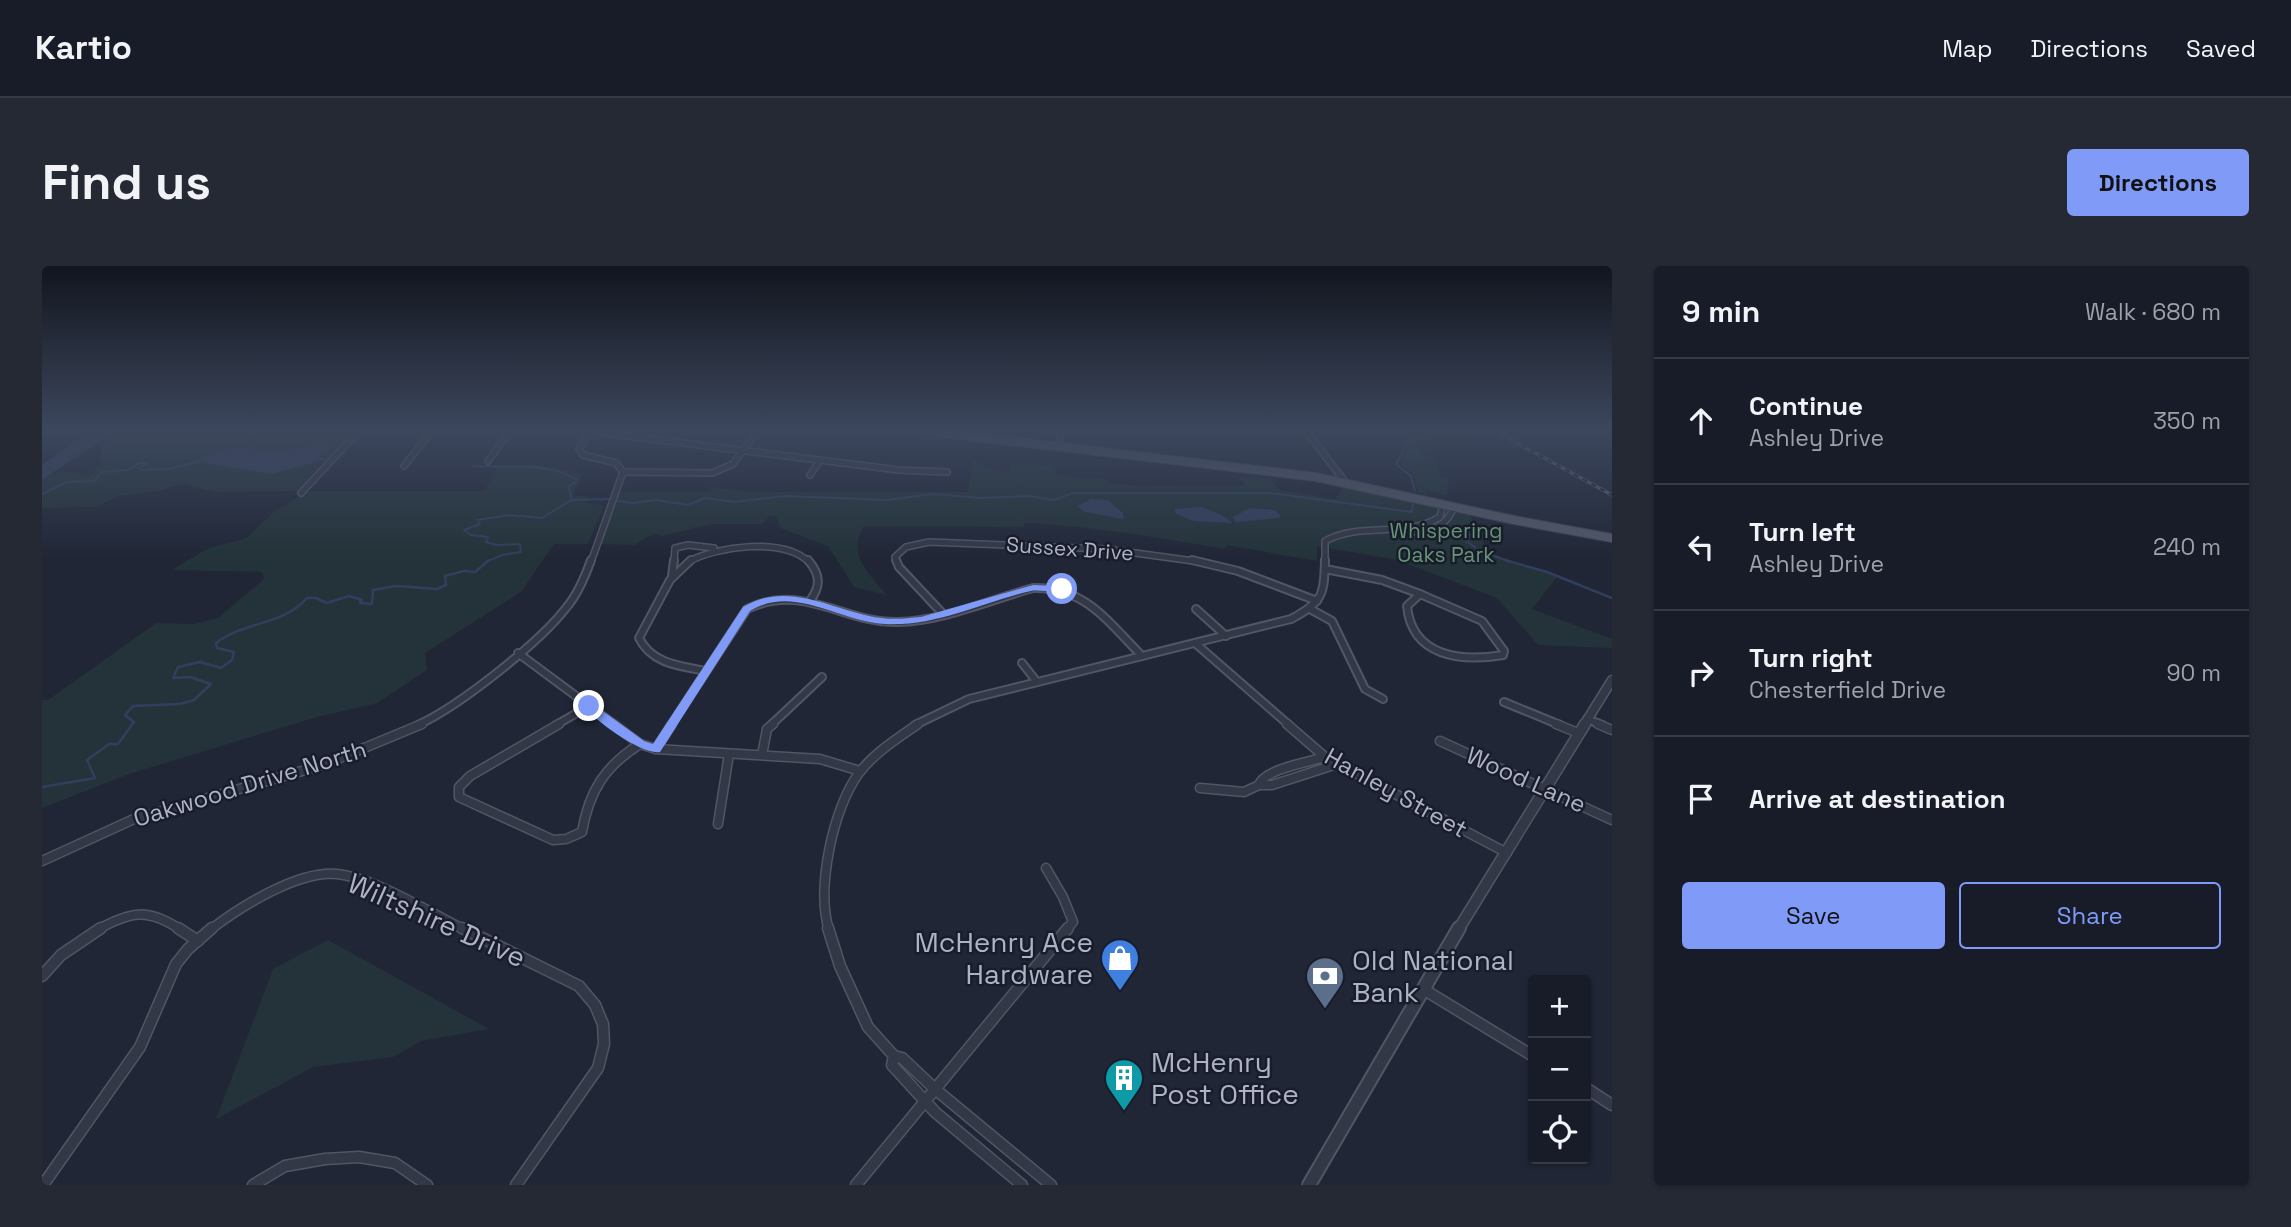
<!DOCTYPE html>
<meta charset="utf-8">
<style>
body{margin:0;font-family:"Space Grotesk",sans-serif;background:#252934;color:#f1f3f6}
.controls{position:absolute;right:21px;bottom:21px;display:grid;overflow:hidden;border-radius:7px;box-shadow:0 2px 5px #0004}
.controls button{width:63px;height:63px;display:grid;place-items:center;padding:0;border:0;border-bottom:2px solid #363a45;background:#181c28;color:#f1f3f6;font:35px sans-serif}
.stop{position:absolute;width:21px;height:21px;margin:-16px;border:5px solid #7f9af7;border-radius:50%;background:#fff}
.stop.end{background:#7f9af7;border-color:#fff;box-shadow:0 2px 7px #0008}
.list{margin:0;padding:0;list-style:none}
h2{display:flex;justify-content:space-between;align-items:center;height:91px;margin:0;padding:0 28px;font-size:30px}
h2 small{font-size:23px;font-weight:400;color:#9fa1a8}
.list li{display:grid;grid-template-columns:46px 1fr auto;gap:21px;align-items:center;box-sizing:border-box;height:126px;padding:0 28px;border-top:2px solid #363a45}
.list b{display:block;font-size:26px;white-space:nowrap}
.list p{margin:0;font-size:23px;white-space:nowrap;color:#9fa1a8}
.list em{font-size:23px;font-style:normal;color:#9fa1a8}
.actions{display:flex;gap:14px;padding:21px 28px}
.actions a{flex:1;padding:16px 0;border:2px solid #7f9af7;border-radius:7px;text-align:center;font-size:24px;color:#7f9af7}
.actions .main{background:#7f9af7;color:#111}
.icon{flex:none;width:38px;height:38px;fill:none;stroke:currentColor;stroke-width:2;stroke-linecap:round;stroke-linejoin:round}
.map{position:relative;flex:none;width:1570px;height:919px;overflow:hidden;border-radius:7px}
header{display:flex;align-items:center;gap:42px;box-sizing:border-box;height:98px;padding:0 35px;background:#181c28;border-bottom:2px solid #363a45}
header strong{font-size:33px}
nav{display:flex;gap:38px;margin-inline-start:auto;font-size:24px}
.intro{display:flex;align-items:center;justify-content:space-between;box-sizing:border-box;height:168px;padding:0 42px}
h1{margin:0;font-size:49px}
.button{padding:18px 32px;border-radius:7px;background:#7f9af7;color:#111;font-size:24px;font-weight:700}
main{display:flex;gap:42px;padding:0 42px}
aside{flex:1;background:#181c28;border-radius:7px;box-shadow:0 2px 5px #0004}
.map>svg:first-child{display:block}
.green{fill:#233339}
.water{fill:#333e5e}
.lines{fill:none;stroke-linecap:round;stroke-linejoin:round}
.stream-far1{stroke:#333e5e;stroke-width:2}
.stream{stroke:#333e5e;stroke-width:2.5}
.minor-far3-casing{stroke:#515565;stroke-width:8}
.minor-far2-casing{stroke:#515565;stroke-width:10}
.minor-far1-casing{stroke:#515565;stroke-width:11}
.minor-casing{stroke:#515565;stroke-width:13}
.tertiary-far2-casing{stroke:#515565;stroke-width:11}
.tertiary-far1-casing{stroke:#515565;stroke-width:13}
.tertiary-casing{stroke:#515565;stroke-width:16}
.primary-casing{stroke:#3d4151;stroke-width:10}
.minor-far3{stroke:#333847;stroke-width:5}
.minor-far2{stroke:#333847;stroke-width:6}
.minor-far1{stroke:#333847;stroke-width:8}
.minor{stroke:#333847;stroke-width:10}
.tertiary-far2{stroke:#333847;stroke-width:8}
.tertiary-far1{stroke:#333847;stroke-width:10}
.tertiary{stroke:#333847;stroke-width:12}
.primary{stroke:#515767;stroke-width:8}
.rail-casing{stroke:#555b6e;stroke-width:3.5}
.rail{stroke:#191d2b;stroke-width:2;stroke-dasharray:5;stroke-linecap:butt}
.route{fill:#7f9af7}
.labels{text-anchor:middle;stroke-width:5;stroke-linejoin:round;paint-order:stroke}
.far-park-label{font-size:21px;fill:#659477;stroke:#191d2b}
.far-street-label{font-size:21px;fill:#adb2c4;stroke:#191d2b}
.street-label{font-size:24px;fill:#adb2c4;stroke:#191d2b}
.near-street-label{font-size:28px;fill:#adb2c4;stroke:#191d2b}
.near-poi-label{font-size:28px;fill:#adb2c4;stroke:#191d2b;text-anchor:start}
</style>
<header>
<strong>Kartio</strong>
<nav><a>Map</a><a>Directions</a><a>Saved</a></nav>
</header>
<div class="intro"><h1>Find us</h1><a class="button">Directions</a></div>
<main>
<div class="map">
<svg width="1570" height="919" viewBox="0 0 1570 919">
<rect width="100%" height="100%" fill="#202636"/>
<g class="green">
<path d="M78 165H283L281 167 314 168 291 193 282 195 283 197 256 225 174 226 140 218 116 225 76 230 55 241 0 242V214C17 203 27 205 46 211L57 200 60 179Z"/>
<path d="M1376 165H1442L1450 171 1403 169 1373 178 1376 184 1395 195 1398 210 1407 213 1405 229 1383 224 1385 228 1376 226 1372 209 1358 198 1363 191 1368 172Z"/>
<path d="M930 195H935L943 202 967 206 970 197 1010 200 1014 208 1035 212 1063 213 1070 218 1114 220 1202 219 1198 211 1227 212 1237 224 1294 233 1302 220 1428 249 1446 286 1515 311 1490 343 1570 373V382L1496 379 1455 332 1355 294 1275 280V295L1185 279 1183 283C1116 272 1052 260 984 257L981 261 822 260C804 288 827 308 845 329L812 321 786 280 738 262 735 250H728L720 258H670L620 270 612 267 593 279 556 278 573 226H673L664 221 710 226H926Z"/>
<path d="M487 198 541 208 531 229 546 231 544 236 562 240 546 278H512L479 326 383 387 385 404 335 437 275 451 87 508 0 542V434H6L114 357 152 358 176 352 222 313 220 306 129 304 167 282 205 272 232 246 266 225H442L457 200Z"/>
<path d="M286 674 447 763 379 775 351 791 271 801 174 853 231 703Z"/>
</g>
<g class="water">
<path d="M47 165H72L0 214V199Z"/>
<path d="M283 178 287 180 286 186 274 192H284L281 194 229 208 163 197 160 192 194 182 235 187Z"/>
<path d="M1049 233 1065 234 1081 247V253L1043 246 1035 240Z"/>
<path d="M1159 241C1169 245 1184 249 1190 257L1152 255 1134 248 1132 243Z"/>
<path d="M1207 242 1232 244 1239 249 1237 252 1194 256 1190 252Z"/>
</g>
<g class="lines">
<g class="stream-far1">
<path d="M1372 165 1354 198 1369 210 1373 225"/>
<path d="M431 200C464 202 506 195 535 214L527 221 529 234"/>
<path d="M0 228 25 216 53 215 59 206 86 204 97 197H106L97 202 99 204 128 203 161 194"/>
<path d="M576 235 591 237 614 234 646 239 663 232 692 236 743 230 844 234 891 228 939 232 988 230 1012 234 1030 227H1228L1370 246 1371 238"/>
<path d="M1413 258 1429 269 1420 272 1438 285 1469 296"/>
<path d="M444 296 460 289 479 286 478 278 455 279 444 276 446 271 429 269 422 264 438 258 435 254 467 249 500 252 529 234 568 233"/>
</g>
<g class="stream">
<path d="M1463 294 1505 306 1570 332"/>
<path d="M0 521 53 512 45 494 67 478H76L92 456 83 449 91 440 138 438 152 434 169 418 148 411 131 412 136 401 158 396 179 402 190 394 192 386 175 382 174 377C202 355 241 360 265 332H274L285 337 307 330 320 334 318 337 330 338 331 324 354 320 395 323 404 319 403 310 422 305 433 306 447 294"/>
</g>
<defs>
<g id="minor-far3">
<path d="M545 165 857 204 905 206"/>
<path d="M547 165 537 183 541 189 574 197 581 206"/>
<path d="M1264 165 1304 217"/>
<path d="M1017 179 1019 165"/>
<path d="M446 195 468 165"/>
<path d="M362 200 390 165"/>
<path d="M581 206 670 207 691 198 715 165"/>
<path d="M768 209 778 194"/>
<path d="M259 227 317 165"/>
<path d="M1374 266C1392 264 1405 259 1412 241"/>
<path d="M549 296 581 206"/>
<path d="M632 296 633 282 646 279 672 282"/>
<path d="M646 296C675 280 741 271 767 296"/>
<path d="M855 296 853 291 864 281 887 276 1064 283 1159 296"/>
<path d="M1283 296V275C1321 255 1362 273 1398 251L1401 238"/>
</g>
<g id="minor-far2">
<path d="M649 294 628 314 597 372C610 398 638 400 664 405"/>
<path d="M766 294C779 309 779 321 767 336"/>
<path d="M854 294 857 301 901 348"/>
<path d="M1150 294 1196 305 1275 335"/>
<path d="M1283 303 1340 314 1378 328"/>
<path d="M630 310 632 294"/>
<path d="M1378 328 1440 355 1462 385 1461 389C1419 396 1370 391 1365 340Z"/>
<path d="M1154 343 1184 370"/>
<path d="M1268 343 1290 355 1323 423 1341 433"/>
<path d="M1153 377 1247 459"/>
<path d="M476 387 573 459"/>
<path d="M980 397 995 416"/>
<path d="M1462 436 1518 459"/>
<path d="M1545 453 1560 459"/>
<path d="M376 459C417 440 496 378 524 342 536 328 543 311 549 294"/>
<path d="M514 459 547 440"/>
<path d="M629 459 705 343C762 316 800 357 856 356 901 355 948 334 991 322 1043 320 1067 357 1100 390"/>
<path d="M729 459 780 411"/>
<path d="M873 459 927 433 1249 353C1281 336 1282 329 1283 294"/>
</g>
<g id="minor-far1">
<path d="M517 458 428 510 417 521V531L511 574 524 573 540 566C547 525 563 500 598 478"/>
<path d="M571 458 598 478 614 483 778 493 818 505"/>
<path d="M1245 458 1283 491 1465 587"/>
<path d="M1514 458 1536 467"/>
<path d="M1556 458 1570 464"/>
<path d="M1398 475 1570 554"/>
<path d="M614 483 630 458"/>
<path d="M720 489 725 463 731 458"/>
<path d="M1217 519C1222 503 1267 496 1283 491"/>
<path d="M1158 522 1202 526 1217 519H1230L1295 498"/>
<path d="M676 558 687 488"/>
<path d="M0 595 92 553 281 499 380 458"/>
<path d="M1004 602 1021 631 1031 656 1024 664"/>
<path d="M55 664C89 645 106 642 139 664"/>
<path d="M168 664C198 641 256 604 295 608 333 612 387 646 423 664"/>
<path d="M787 664C774 622 791 542 817 507 832 487 856 472 876 458"/>
</g>
<g id="minor">
<path d="M136 662 156 675"/>
<path d="M420 662 537 720 553 739 561 758 562 778 556 802 474 919"/>
<path d="M786 662 798 700 826 761 852 790 860 792 893 823 1009 919"/>
<path d="M0 710 19 689 59 662"/>
<path d="M1381 723 1491 790"/>
<path d="M852 790 850 799 893 846 980 919"/>
<path d="M1544 822 1570 839"/>
<path d="M1 919 98 781 134 698 146 683 170 662"/>
<path d="M211 919 243 900 283 893 317 891 353 897 385 919"/>
<path d="M814 919 1026 662"/>
</g>
<path id="tertiary-far2" d="M1542 459 1570 414"/>
<path id="tertiary-far1" d="M1416 664 1543 458"/>
<path id="tertiary" d="M1267 919 1417 662"/>
<path id="primary" d="M884 165 1274 211 1472 254 1570 272"/>
</defs>
<use href="#minor-far3" class="minor-far3-casing"/>
<use href="#minor-far2" class="minor-far2-casing"/>
<use href="#minor-far1" class="minor-far1-casing"/>
<use href="#minor" class="minor-casing"/>
<use href="#tertiary-far2" class="tertiary-far2-casing"/>
<use href="#tertiary-far1" class="tertiary-far1-casing"/>
<use href="#tertiary" class="tertiary-casing"/>
<use href="#primary" class="primary-casing"/>
<use href="#minor-far3" class="minor-far3"/>
<use href="#minor-far2" class="minor-far2"/>
<use href="#minor-far1" class="minor-far1"/>
<use href="#minor" class="minor"/>
<use href="#tertiary-far2" class="tertiary-far2"/>
<use href="#tertiary-far1" class="tertiary-far1"/>
<use href="#tertiary" class="tertiary"/>
<use href="#primary" class="primary"/>
<defs>
<path id="rail" d="M1453 165 1570 229"/>
</defs>
<use href="#rail" class="rail-casing"/>
<use href="#rail" class="rail"/>
</g>
<linearGradient id="sky" x2="0" y2="1"><stop stop-color="#12151e"/><stop offset="0.56" stop-color="#3c475d"/><stop offset="1" stop-color="#3c475d" stop-opacity="0"/></linearGradient>
<rect width="1570" height="293" fill="url(#sky)"/>
<path class="route" d="M991 319 1020 320 1025 323C1015 329 1000 323 989 325 940 336 894 361 843 358 797 356 752 318 708 345L618 486C599 489 554 455 541 440L551 438 602 475 611 478 701 341C748 313 792 346 840 352 853 354 866 352 879 351Z"/>
<defs>
<symbol id="shop-pin" viewBox="-11 -11 22 30"><path d="M0 17L-7.5 6A9.5 9.5 0 1 1 7.5 6Z" fill="#3f7fe0" stroke="#191d2b"/><path d="M-5-2.5h2.3a2.7 3.5 0 0 1 5.4 0H5L5.5 6h-11ZM-1.5-2.5h3a1.5 2.3 0 0 0-3 0Z" fill="#fff"/></symbol>
<symbol id="bank-pin" viewBox="-11 -11 22 30"><path d="M0 17L-7.5 6A9.5 9.5 0 1 1 7.5 6Z" fill="#5c6f8a" stroke="#191d2b"/><path d="M-6-4H6V4H-6ZM0-2.3a2.3 2.3 0 1 0 0 4.6a2.3 2.3 0 1 0 0-4.6Z" fill="#fff"/></symbol>
<symbol id="building-pin" viewBox="-11 -11 22 30"><path d="M0 17L-7.5 6A9.5 9.5 0 1 1 7.5 6Z" fill="#0f9aa8" stroke="#191d2b"/><path d="M-4-6H4V6H1V3H-1V6H-4ZM-2.5-4.3h1.7v1.8h-1.7ZM.8-4.3h1.7v1.8H.8ZM-2.5-1h1.7V.8h-1.7ZM.8-1h1.7V.8H.8Z" fill="#fff"/></symbol>
</defs>
<g fill-rule="evenodd">
<use href="#shop-pin" x="1056" y="670" width="44" height="60"/>
<use href="#bank-pin" x="1261" y="688" width="44" height="60"/>
<use href="#building-pin" x="1060" y="790" width="44" height="60"/>
</g>
<g class="labels">
<g class="far-park-label">
<text x="1404" y="272">Whispering<tspan x="1404" dy="24">Oaks Park</tspan></text>
</g>
<g class="far-street-label">
<text transform="translate(1028 283) rotate(4)" y="7">Sussex Drive</text>
</g>
<g class="street-label">
<text transform="translate(1484 514) rotate(24)" y="8">Wood Lane</text>
<text transform="translate(208 518) rotate(-17)" y="8">Oakwood Drive North</text>
<text transform="translate(1354 527) rotate(29)" y="8">Hanley Street</text>
</g>
<g class="near-street-label">
<text transform="translate(395 654) rotate(24)" y="10">Wiltshire Drive</text>
</g>
<g class="near-poi-label">
<text x="1051" y="686" text-anchor="end">McHenry Ace<tspan x="1051" dy="32">Hardware</tspan></text>
<text x="1310" y="704">Old National<tspan x="1310" dy="32">Bank</tspan></text>
<text x="1109" y="806">McHenry<tspan x="1109" dy="32">Post Office</tspan></text>
</g>
</g>
</svg>
<div class="controls">
<button>+</button>
<button>−</button>
<button><svg class="icon" aria-label="locate" viewBox="0 0 24 24"><circle cx="12" cy="12" r="6"/><path d="M12 2v4M12 18v4M2 12h4M18 12h4"/></svg></button>
</div>
<div class="stop" style="left:1020px;top:323px"></div>
<div class="stop end" style="left:547px;top:440px"></div>
</div>
<aside>
<h2>9 min<small>Walk · 680 m</small></h2>
<ul class="list">
<li><svg class="icon" aria-label="ahead" viewBox="0 0 24 24"><path d="M12 20V5M6 11l6-6 6 6"/></svg><div><b>Continue</b><p>Ashley Drive</p></div><em>350 m</em></li>
<li><svg class="icon" aria-label="left" viewBox="0 0 24 24"><path d="M17 20v-9H6M10 6l-5 5 5 5"/></svg><div><b>Turn left</b><p>Ashley Drive</p></div><em>240 m</em></li>
<li><svg class="icon" aria-label="right" viewBox="0 0 24 24"><path d="M7 20v-9h11M14 6l5 5-5 5"/></svg><div><b>Turn right</b><p>Chesterfield Drive</p></div><em>90 m</em></li>
<li><svg class="icon" aria-label="arrive" viewBox="0 0 24 24"><path d="M6 21V4h12l-3 4 3 4H6"/></svg><div><b>Arrive at destination</b></div></li>
</ul>
<div class="actions"><a class="main">Save</a><a>Share</a></div>
</aside>
</main>
